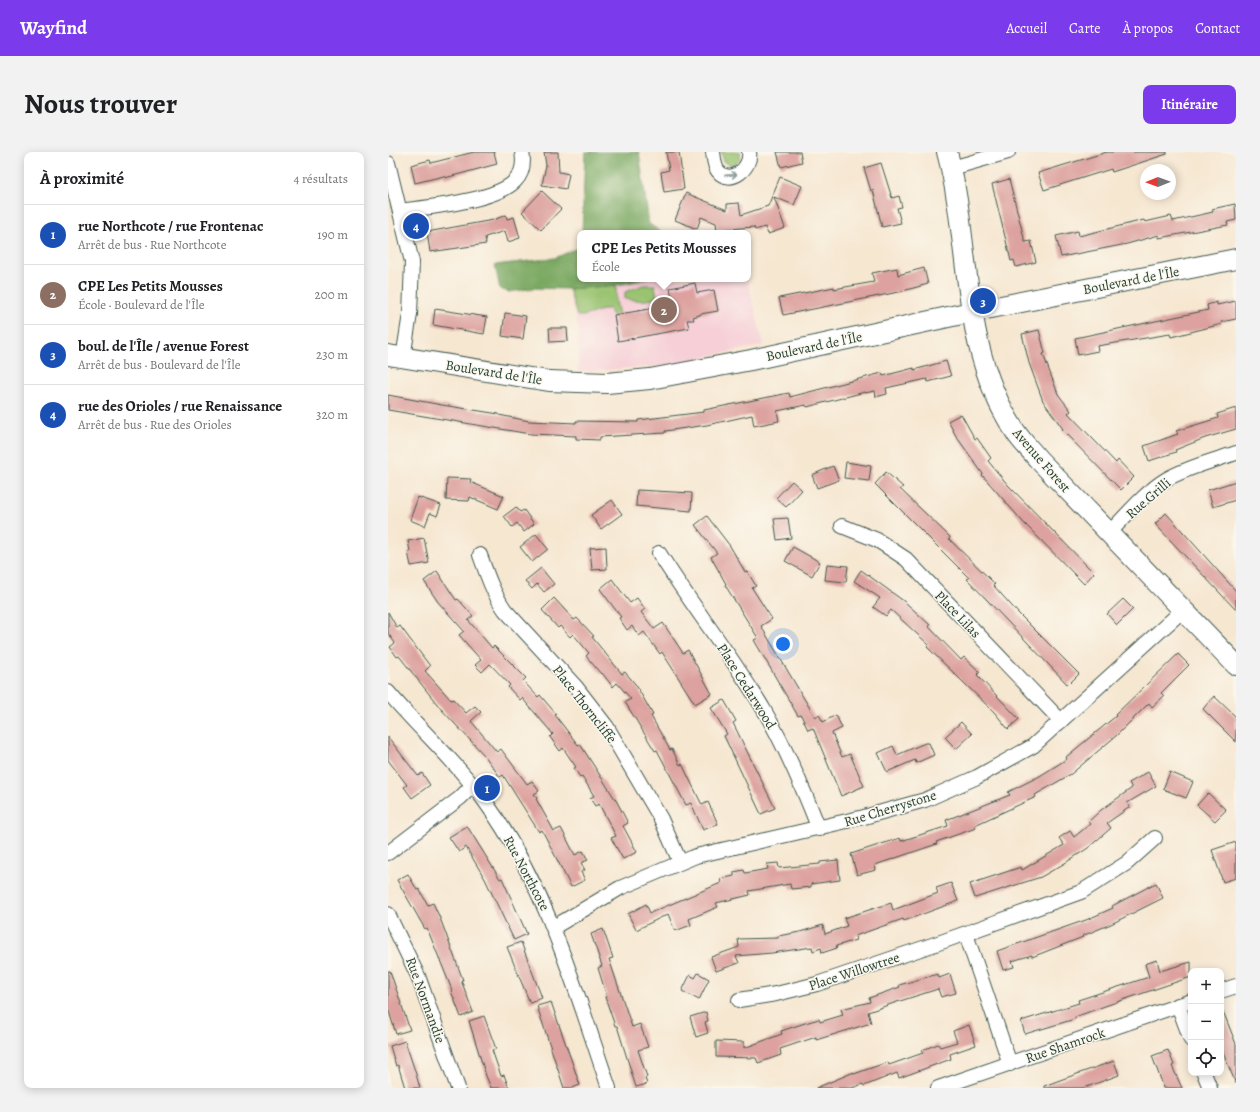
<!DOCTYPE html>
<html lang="fr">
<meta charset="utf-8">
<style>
body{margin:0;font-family:Alegreya,serif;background:#f2f2f2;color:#202124}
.controls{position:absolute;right:12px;bottom:12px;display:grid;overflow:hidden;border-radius:8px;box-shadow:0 2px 10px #0003}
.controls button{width:36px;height:36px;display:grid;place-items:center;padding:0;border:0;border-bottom:1px solid #e0e0e0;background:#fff;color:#202124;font:20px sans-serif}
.compass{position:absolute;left:752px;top:12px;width:36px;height:36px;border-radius:50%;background:#fff;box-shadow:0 2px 10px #0003;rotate:269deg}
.you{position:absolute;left:395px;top:492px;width:14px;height:14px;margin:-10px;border:3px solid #fff;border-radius:50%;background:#1a73e8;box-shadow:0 0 0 6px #1a73e833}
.badge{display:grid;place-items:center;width:26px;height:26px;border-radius:50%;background:#7c3aed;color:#fff;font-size:13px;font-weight:700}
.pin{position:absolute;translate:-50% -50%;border:2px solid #fff;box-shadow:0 1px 4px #0006}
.popup{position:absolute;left:189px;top:78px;width:174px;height:52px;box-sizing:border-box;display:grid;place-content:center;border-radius:8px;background:#fff;filter:drop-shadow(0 1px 3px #0005);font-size:13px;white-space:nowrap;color:#757577}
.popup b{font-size:15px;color:#202124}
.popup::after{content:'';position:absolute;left:50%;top:100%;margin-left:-8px;border:8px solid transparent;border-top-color:#fff}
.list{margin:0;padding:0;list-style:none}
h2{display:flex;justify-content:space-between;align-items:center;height:52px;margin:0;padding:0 16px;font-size:17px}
h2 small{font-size:13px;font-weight:400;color:#757577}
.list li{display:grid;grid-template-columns:26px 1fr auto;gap:12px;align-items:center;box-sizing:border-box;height:60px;padding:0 16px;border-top:1px solid #e0e0e0}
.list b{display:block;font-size:15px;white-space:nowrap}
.list p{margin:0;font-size:13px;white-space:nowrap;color:#757577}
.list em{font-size:13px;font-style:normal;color:#757577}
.icon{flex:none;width:22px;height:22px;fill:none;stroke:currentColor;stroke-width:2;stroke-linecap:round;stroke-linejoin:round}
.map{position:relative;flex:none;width:848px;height:936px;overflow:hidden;border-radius:8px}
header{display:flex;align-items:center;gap:24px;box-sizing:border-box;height:56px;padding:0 20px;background:#7c3aed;color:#fff}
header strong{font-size:19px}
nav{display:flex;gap:22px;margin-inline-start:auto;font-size:14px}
.intro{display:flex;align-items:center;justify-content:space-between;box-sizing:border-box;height:96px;padding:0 24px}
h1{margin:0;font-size:28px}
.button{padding:10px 18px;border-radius:8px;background:#7c3aed;color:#fff;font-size:14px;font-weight:700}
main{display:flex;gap:24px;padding:0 24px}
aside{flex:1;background:#fff;border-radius:8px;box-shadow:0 2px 10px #0003}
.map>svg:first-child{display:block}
.built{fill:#f6cfd7}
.green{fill:#99c370;stroke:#5c8052}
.forest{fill:#7aa962;stroke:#4c734b}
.building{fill:#dda29f}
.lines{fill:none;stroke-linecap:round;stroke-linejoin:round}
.street-casing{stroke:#3f564c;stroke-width:16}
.secondary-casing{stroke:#3f564c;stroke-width:22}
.street{stroke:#fff;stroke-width:14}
.secondary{stroke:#fff;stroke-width:20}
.oneway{stroke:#8f9e9a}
.labels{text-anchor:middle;stroke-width:3;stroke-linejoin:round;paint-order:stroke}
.street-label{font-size:14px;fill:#1f3d34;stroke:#fbf7ec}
</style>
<header>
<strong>Wayfind</strong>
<nav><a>Accueil</a><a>Carte</a><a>À propos</a><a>Contact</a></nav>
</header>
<div class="intro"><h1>Nous trouver</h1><a class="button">Itinéraire</a></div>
<main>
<aside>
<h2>À proximité<small>4 résultats</small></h2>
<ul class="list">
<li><span class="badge" style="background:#1a4fb4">1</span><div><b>rue Northcote / rue Frontenac</b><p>Arrêt de bus · Rue Northcote</p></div><em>190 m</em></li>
<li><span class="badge" style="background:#8d6e63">2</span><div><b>CPE Les Petits Mousses</b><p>École · Boulevard de l'Île</p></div><em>200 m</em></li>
<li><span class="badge" style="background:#1a4fb4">3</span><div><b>boul. de l'Île / avenue Forest</b><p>Arrêt de bus · Boulevard de l'Île</p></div><em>230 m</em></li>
<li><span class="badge" style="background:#1a4fb4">4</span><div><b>rue des Orioles / rue Renaissance</b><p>Arrêt de bus · Rue des Orioles</p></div><em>320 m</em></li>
</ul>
</aside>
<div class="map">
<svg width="848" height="936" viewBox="0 0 848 936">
<rect width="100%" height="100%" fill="#fbf7ec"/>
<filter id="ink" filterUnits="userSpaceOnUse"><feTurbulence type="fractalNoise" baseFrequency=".025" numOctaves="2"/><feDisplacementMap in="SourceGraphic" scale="8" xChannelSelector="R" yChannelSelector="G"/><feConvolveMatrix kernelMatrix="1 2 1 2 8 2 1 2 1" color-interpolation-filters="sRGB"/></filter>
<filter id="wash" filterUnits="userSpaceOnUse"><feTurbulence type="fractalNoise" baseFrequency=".012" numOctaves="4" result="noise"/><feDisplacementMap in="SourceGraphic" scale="16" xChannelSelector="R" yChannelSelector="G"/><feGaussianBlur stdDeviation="0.9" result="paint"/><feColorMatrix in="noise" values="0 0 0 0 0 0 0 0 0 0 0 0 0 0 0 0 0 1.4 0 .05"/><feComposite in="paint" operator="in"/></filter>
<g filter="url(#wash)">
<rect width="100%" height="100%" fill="#f6e7d1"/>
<path class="built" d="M259 127H359L376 193 274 214 190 220 191 178 180 137 228 133Z"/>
<g class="green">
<path d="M333 0H352C354 8 349 12 342 13L336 9Z"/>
<path d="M228 133V149L231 163 224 164 221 156 195 164H189L181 137Z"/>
<path d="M255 133H267L269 146C259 149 248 149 237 147V140Z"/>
</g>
<g class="forest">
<path d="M197 0H251L261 72 275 81H194Z"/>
<path d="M192 95V127H259L228 133 180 137 146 136 121 140 112 137 107 113 167 106Z"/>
</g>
<g id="blocks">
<g class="building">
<path d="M86 0H106L109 12 57 26 56 24 27 31 23 13 42 8 43 11Z"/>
<path d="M156 0H170L171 20 181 22 178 37 154 33 158 13Z"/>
<path d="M278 0H291L296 37 276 40 273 20 281 18Z"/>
<path d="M389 0H412L414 10 393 15Z"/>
<path d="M719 0H779V2L724 20 723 17 656 38 650 21Z"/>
<path d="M493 11 504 46 511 44 514 55 509 56 513 71 494 75 485 38 483 39 476 16Z"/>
<path d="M392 25 414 34 406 53 386 45 397 76 380 82 377 75 367 78 366 75 329 78 328 71 313 65 309 77 287 68 298 41 339 58V52L351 51 353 63 380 54Z"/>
<path d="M621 27 637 90 643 89 648 110 628 115 626 108 623 109 604 32Z"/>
<path d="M154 39 173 57 153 78 134 60Z"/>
<path d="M847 52 848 68 839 70 840 73 771 86V83L739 92 673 105 668 84 690 79 691 84 756 68 757 70 783 64 785 69 825 60 824 57Z"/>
<path d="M118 63 119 67 126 65 132 86 120 90 117 79 97 85 98 92 42 100 39 80 105 68Z"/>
<path d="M509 116 510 123 536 116 540 132 511 140 395 163 391 146 446 135V137L486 130 484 121Z"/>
<path d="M307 131 309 141 326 138 330 159 312 162V163L305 165 306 168H299L301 176 230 189 226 163 285 153 282 136Z"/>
<path d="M848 149V167L833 170 834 172 783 185 782 182 709 194 710 199 690 203 687 186 820 158 819 153 829 150V153Z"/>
<path d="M47 157 99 165 96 182 45 173Z"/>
<path d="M117 161 138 164 135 187 114 184Z"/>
<path d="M161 176H179L180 189 162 190Z"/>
<path d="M651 178 657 201 655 202 670 242 683 259 680 261 728 311 730 308 746 325 733 338 674 278 675 277 655 249 641 211 634 182Z"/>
<path d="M558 209 563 224 540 230 539 227 498 236 499 242 488 245 487 239 477 241V240L419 255 418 253 389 259 391 269 366 274 364 263 319 273 277 279V281L212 285V288L188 287V284L142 282 0 258V243L54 253 111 262V263L141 269 188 271V269L250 270V268L316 260V258L401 241 402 245 494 221 495 224 526 216V218Z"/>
<path d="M848 256V277L817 286 787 298 788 300 761 309 756 294 790 282 788 279 830 266 829 262Z"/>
<path d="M573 262 587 287 589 286 603 306 600 309 620 333 706 421 696 432 635 370 594 323 595 322 568 284 560 269Z"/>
<path d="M458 310 483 314 481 329 456 326Z"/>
<path d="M445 314 451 328 429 336 424 323Z"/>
<path d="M498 320 515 335 512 337 562 385 561 387 607 432 605 433 631 462 691 522 680 533 579 427 581 426 487 332Z"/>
<path d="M59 326 83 327 82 330 116 344 110 357 82 345 81 349 58 348Z"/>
<path d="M404 329 414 338 398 355 388 346Z"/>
<path d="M848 329V348L825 355 820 338Z"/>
<path d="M249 338 304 341 303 359 248 354Z"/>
<path d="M30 345 53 353 49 364 42 361 37 374 22 368Z"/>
<path d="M224 348 234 362 213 377 203 363Z"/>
<path d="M128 355 132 360 136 358 146 372 136 380 129 371 124 375 116 364Z"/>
<path d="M778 361 848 439V458L767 372Z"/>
<path d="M319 364 342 394 357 420 359 419 368 434 364 436 384 467 373 474 427 565 431 563 435 570 448 563 454 576 444 581 454 605 462 602 476 634 453 644 425 576 420 578 413 563 410 564 366 488 370 486 337 433 338 432 323 405 329 401 307 373Z"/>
<path d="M400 366 403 386 389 388 386 367Z"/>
<path d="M148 382 160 397 144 410 132 395Z"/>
<path d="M36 386 41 411 23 414 20 400 22 399 20 389Z"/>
<path d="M218 395 219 417 204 418 202 396Z"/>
<path d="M405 395 432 410 424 424 397 409Z"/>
<path d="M439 412 460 414 458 430 437 428Z"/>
<path d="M153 416 166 432 156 440 149 432 144 437 137 429Z"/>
<path d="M473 418 517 450 542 473 541 475 573 508 576 505 592 520 589 523 631 567 620 577 607 561 539 495 541 493 503 458 498 464 485 455 492 446 466 429Z"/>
<path d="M49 419 68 448 70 447 85 464 80 468 104 496 106 494 138 526 135 529 150 545 152 543 168 562 167 563 190 593 192 592 229 650 240 671 235 674 249 700 235 707 223 686 228 684 211 652 207 654 202 646 206 644 194 624 192 625 186 616 188 615 175 596 172 599 162 585 165 582 134 546 132 548 120 535 122 533 102 512 94 520 87 513 93 508 71 483 76 479 50 450 36 429Z"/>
<path d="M224 427 242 451 249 446 257 457 253 460 266 477 275 471 295 501 300 498 324 542 307 552 274 500 272 502 256 480 251 484 244 474 239 478 231 466 233 465 212 437Z"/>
<path d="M166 446 186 468 189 466 206 484 204 485 234 522 237 520 248 533 265 563 263 564 282 598 284 597 292 613 294 612 314 653 320 650 330 672 315 678 303 651 298 653 269 598 267 599 237 550 243 547 229 531 225 535 214 521 213 522 198 504 201 501 185 482 182 485 172 474 170 476 154 458Z"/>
<path d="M735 447 745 457 729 473 719 462Z"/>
<path d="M0 460 9 476 12 474 42 514 37 519 63 548 65 547 78 561 87 554 93 560 83 569 109 600 113 597 139 632 144 629 151 639 146 642 149 646 148 647 166 679 173 676 187 703 195 699 200 708 193 711 197 718 193 720 197 728 183 735 154 678 151 680 115 623 112 625 97 604 53 557 11 504 9 505 2 495 7 491 0 481Z"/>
<path d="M790 502 801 513 773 541 776 544 764 555 761 551 729 583 683 622 647 643 648 645 587 673 588 676 548 690 549 692 487 713 488 718 469 723 463 702 512 686 513 689 560 674 558 668 622 643 620 640 650 625 679 607 678 605 728 564 727 563Z"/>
<path d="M826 544 848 565V590L815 557Z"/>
<path d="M336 548 348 569 345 571 387 656 373 662 336 584 339 582 323 556Z"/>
<path d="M573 570 584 582 568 597 557 585Z"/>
<path d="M0 585 30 624 34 621 42 633 24 646 16 635 19 633 0 608Z"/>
<path d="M537 591H541L546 603 528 611 527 608 499 620 490 601 505 594 509 603Z"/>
<path d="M760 620 768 634 739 651 742 655 719 671 723 676 700 696 677 711 653 725 587 746 582 732 633 715 634 718 676 693 671 686 682 679 686 685 702 672 700 670 713 658 744 636 741 631Z"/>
<path d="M782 620 805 630 798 646 775 637Z"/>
<path d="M820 641 838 658 827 669 809 653Z"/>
<path d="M79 674 112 727 114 726 139 782 126 788 97 727 78 695 71 700 61 685Z"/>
<path d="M848 690V726L835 730 824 698Z"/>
<path d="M450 708 452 728 423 732V735L403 737 402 732 361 739 362 743 328 751 330 755 301 767 303 773 287 779 280 762 248 778 240 762 258 752 262 761 333 731 332 727 346 724V720L356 718 357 721 380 717 379 712 390 711 391 716 432 712V710Z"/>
<path d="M20 722 29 738 31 737 40 753 45 751 52 766 75 828H73L85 860 73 865 63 839 64 838 39 776 37 777 9 728Z"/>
<path d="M563 731 570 749 516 769 515 767 467 784 468 788 448 794 449 796 434 801 433 796 425 799 424 795 384 801 348 804 351 811 328 819 323 805 351 795 350 787 390 786V784L412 780 435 773 437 782 459 774 456 766 503 751 505 758 550 741 548 736Z"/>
<path d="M768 731 775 746 723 772 694 784 695 785 644 805V803L624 809 626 815 615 818 609 799 698 768 725 756 724 754Z"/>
<path d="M215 777 225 806 221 807 244 875 252 872 260 895 250 898 259 925 257 926 259 932 248 935 229 874H227L217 845H219L210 816 214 814 203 782Z"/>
<path d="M133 790 154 846 142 851 119 795Z"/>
<path d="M769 808 772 819 803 810V825L717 854 687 865V867L637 882 633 869 691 851 690 848 761 825 757 812Z"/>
<path d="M0 819H2L22 878 8 882 0 856Z"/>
<path d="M310 821 321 827 311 848 294 839 302 823 307 826Z"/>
<path d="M550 822 551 826 562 822 568 841 553 845 550 837 509 850 480 860 483 871 428 888V885L392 897 393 903 370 911 368 906 328 905V889L356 890V896L394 882 393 879 417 871 431 867 432 870 455 863 453 857 482 850 481 846 512 835 511 833Z"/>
<path d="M163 850 192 933 184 936H176L149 854Z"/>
<path d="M833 854 848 892V932L833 896Z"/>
<path d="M318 860 320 869 317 870 320 881 308 885 302 865Z"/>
<path d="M96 864 108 897 104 898 113 924 116 923 121 936H103L98 924 81 869Z"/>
<path d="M581 873 588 893 562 902 563 907 511 926 509 921 476 934 475 932 464 936H428L466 920V922L500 910 501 913 535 901 534 898 550 892 552 895 569 890 565 879Z"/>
<path d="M17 889 27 919 32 936H17L10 913 8 914 2 894Z"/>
<path d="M780 898 786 913 784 914 794 936H776L764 904Z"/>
<path d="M726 909 731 923 696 936H656V934L672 928Z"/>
</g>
</g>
</g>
<g filter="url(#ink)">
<use href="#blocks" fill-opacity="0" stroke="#3f564c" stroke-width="1"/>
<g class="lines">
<defs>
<g id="street">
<path d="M325 0C326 6 326 14 330 19 342 34 364 16 361 0"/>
<path d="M0 11 24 110 22 162 15 206"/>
<path d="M564 16 620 0"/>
<path d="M12 59C40 55 108 49 127 29 135 21 136 10 134 0"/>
<path d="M454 374 489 388 518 407 673 569"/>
<path d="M721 381C739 363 757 340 779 327 800 315 825 309 848 301"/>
<path d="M271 401C304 454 344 504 376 558 398 596 415 636 431 677"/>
<path d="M92 403C99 423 105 441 117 458L188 535 219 575 273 667 292 710"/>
<path d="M0 540C31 577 68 609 96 648 159 734 187 837 221 936"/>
<path d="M0 701 72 646 85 633"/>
<path d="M0 762 30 824 70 936"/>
<path d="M166 775 232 736 308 704 476 665 537 648 589 625 645 594 795 458"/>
<path d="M578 782 622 912"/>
<path d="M833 839 848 834"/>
<path d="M351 848 388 842 429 832 556 789 693 740 739 711 767 686"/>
<path d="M790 853 803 888"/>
<path d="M816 921 822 936"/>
<path d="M550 936 803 849"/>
</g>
<g id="secondary">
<path d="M559 0C584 93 571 195 627 279 633 289 642 297 650 307L848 513"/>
<path d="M0 203 161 229 219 231 262 227 363 208 583 160 848 107"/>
</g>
</defs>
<use href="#street" class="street-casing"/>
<use href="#secondary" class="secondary-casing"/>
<use href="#street" class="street"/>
<use href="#secondary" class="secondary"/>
</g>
<defs><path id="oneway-shaft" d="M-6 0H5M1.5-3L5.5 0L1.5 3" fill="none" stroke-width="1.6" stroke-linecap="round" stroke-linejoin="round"/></defs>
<use class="oneway" href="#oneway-shaft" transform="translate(343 23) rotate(-4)"/>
</g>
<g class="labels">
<g class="street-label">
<text transform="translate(743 128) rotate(-11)" y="5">Boulevard de l'Île</text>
<text transform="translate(426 194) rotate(-12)" y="5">Boulevard de l'Île</text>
<text transform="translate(106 220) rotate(9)" y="5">Boulevard de l'Île</text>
<text transform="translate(654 308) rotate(49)" y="5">Avenue Forest</text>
<text transform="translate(760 346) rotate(-41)" y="5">Rue Grilli</text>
<text transform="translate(570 462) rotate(46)" y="5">Place Lilas</text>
<text transform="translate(359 534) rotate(58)" y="5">Place Cedarwood</text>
<text transform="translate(197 552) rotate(52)" y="5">Place Thorncliffe</text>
<text transform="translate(502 656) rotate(-17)" y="5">Rue Cherrystone</text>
<text transform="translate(139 721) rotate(62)" y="5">Rue Northcote</text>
<text transform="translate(466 819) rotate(-18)" y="5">Place Willowtree</text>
<text transform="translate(38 848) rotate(70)" y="5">Rue Normandie</text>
<text transform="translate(677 893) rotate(-19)" y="5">Rue Shamrock</text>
</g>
</g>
</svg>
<div class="controls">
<button>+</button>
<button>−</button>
<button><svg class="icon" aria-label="locate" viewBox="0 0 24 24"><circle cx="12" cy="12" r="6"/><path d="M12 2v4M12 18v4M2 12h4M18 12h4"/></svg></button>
</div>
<svg class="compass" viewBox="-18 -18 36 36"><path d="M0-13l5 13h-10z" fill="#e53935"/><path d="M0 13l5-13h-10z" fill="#757577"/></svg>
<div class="you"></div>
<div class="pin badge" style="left:99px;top:636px;background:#1a4fb4">1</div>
<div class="pin badge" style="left:276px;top:158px;background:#8d6e63">2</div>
<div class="popup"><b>CPE Les Petits Mousses</b>École</div>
<div class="pin badge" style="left:595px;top:149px;background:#1a4fb4">3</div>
<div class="pin badge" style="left:28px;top:74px;background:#1a4fb4">4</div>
</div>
</main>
